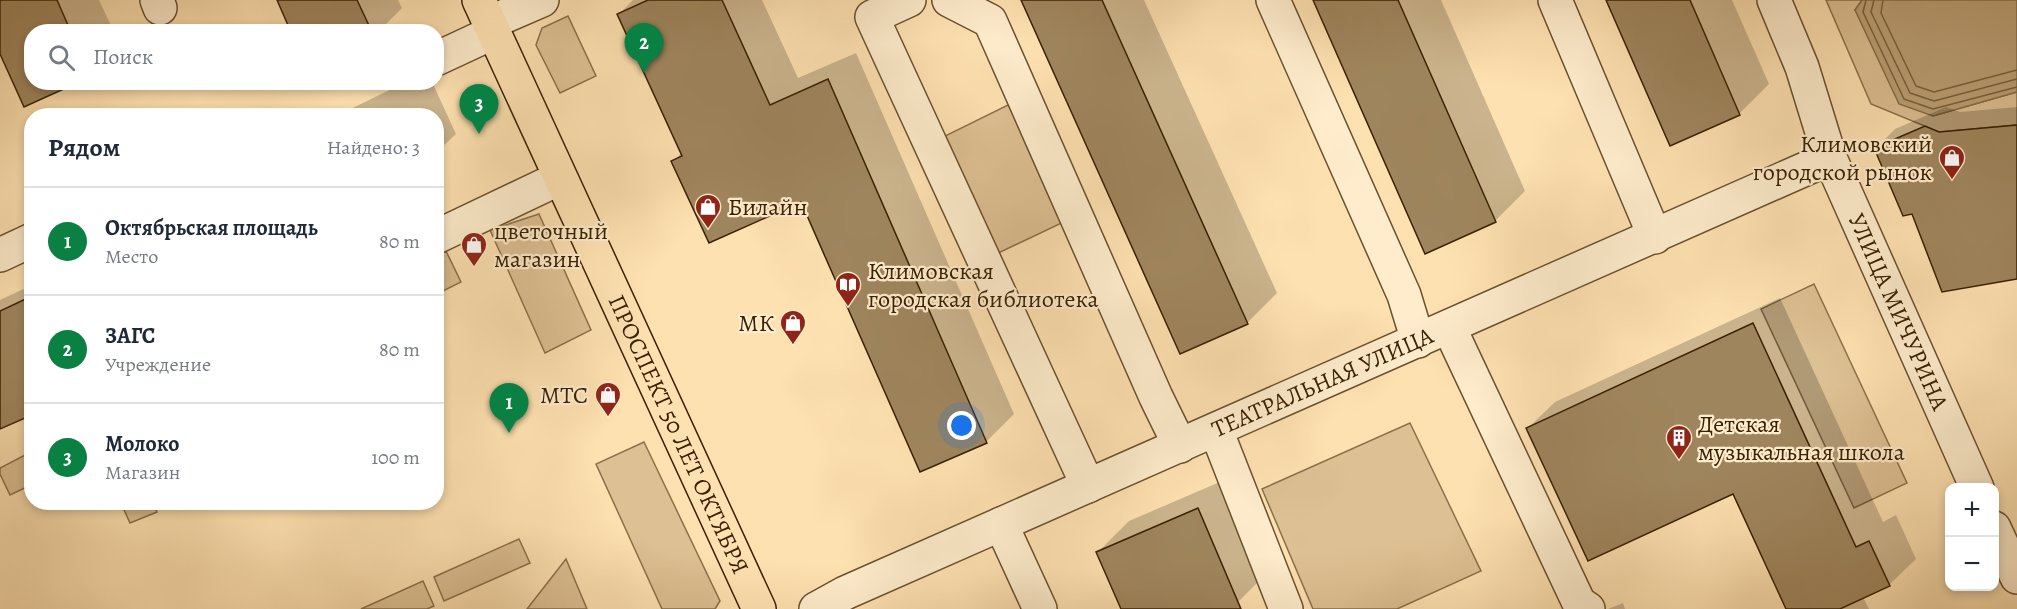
<!DOCTYPE html>
<html lang="ru">
<meta charset="utf-8">
<style>
body{margin:0;font-family:Alegreya,serif;background:#f2f2f3;color:#1f2937}
.controls{position:absolute;right:18px;bottom:18px;display:grid;overflow:hidden;border-radius:12px;box-shadow:0 3px 9px #0003}
.controls button{width:54px;height:54px;display:grid;place-items:center;padding:0;border:0;border-bottom:2px solid #e0e1e3;background:#fff;color:#1f2937;font:30px sans-serif}
.you{position:absolute;left:962px;top:426px;width:21px;height:21px;margin:-15px;border:4px solid #fff;border-radius:50%;background:#1a73e8;box-shadow:0 0 0 9px #1a73e833}
.badge{display:grid;place-items:center;width:39px;height:39px;border-radius:50%;background:#0b8043;color:#fff;font-size:20px;font-weight:700}
.pin{position:absolute;translate:-50% -50px;filter:drop-shadow(0 2px 3px #0008)}
.pin::after{content:'';position:absolute;top:32px;width:21px;height:18px;background:inherit;clip-path:polygon(0 0,100% 0,50% 100%)}
.list{margin:0;padding:0;list-style:none}
h2{display:flex;justify-content:space-between;align-items:center;height:78px;margin:0;padding:0 24px;font-size:26px}
h2 small{font-size:20px;font-weight:400;color:#747a83}
.list li{display:grid;grid-template-columns:39px 1fr auto;gap:18px;align-items:center;box-sizing:border-box;height:108px;padding:0 24px;border-top:2px solid #e0e1e3}
.list b{display:block;font-size:22px;white-space:nowrap}
.list p{margin:0;font-size:20px;white-space:nowrap;color:#747a83}
.list em{font-size:20px;font-style:normal;color:#747a83}
.icon{flex:none;width:33px;height:33px;fill:none;stroke:currentColor;stroke-width:2;stroke-linecap:round;stroke-linejoin:round}
.map{position:relative;flex:none;width:2017px;height:609px;overflow:hidden}
.search{position:absolute;background:#fff;box-shadow:0 3px 9px #0003;left:24px;top:24px;width:420px;height:66px;display:flex;align-items:center;gap:15px;box-sizing:border-box;padding:0 21px;border-radius:24px;color:#747a83;font-size:22px}
.panel{position:absolute;background:#fff;box-shadow:0 3px 9px #0003;left:24px;top:108px;width:420px;height:402px;border-radius:24px}
.map>svg:first-child{display:block}
.green{fill:#ddc093;stroke:#8b704a;stroke-width:1.5}
.water{fill:#bba076;stroke:#876d48;stroke-width:1.5}
.shadow{fill:#0003}
.lines{fill:none;stroke-linecap:round;stroke-linejoin:round}
.shore{stroke:#7a603c;stroke-width:1.5}
.building{fill:#9f855d;stroke:#392102;stroke-width:1.5}
.minor-casing{stroke:#6a512e;stroke-width:36}
.major-casing{stroke:#392102;stroke-width:36}
.minor{stroke:#feeccc;stroke-width:33}
.major{stroke:#fee1b1;stroke-width:33}
.labels{text-anchor:middle;stroke-width:4.5;stroke-linejoin:round;paint-order:stroke}
.poi-label{font-size:24px;fill:#392102;stroke:#feeccc;text-anchor:start}
.street-label{font-size:24px;fill:#392102;stroke:#feeccc}
</style>
<div class="map">
<svg width="2017" height="609" viewBox="0 0 2017 609">
<rect width="100%" height="100%" fill="#fee1b1"/>
<filter id="stains"><feTurbulence type="fractalNoise" baseFrequency=".00333" numOctaves="4"/><feColorMatrix values="0 0 0 0 .2 0 0 0 0 .09 0 0 0 0 .02 0 0 0 .5 -.17"/></filter>
<radialGradient id="worn" r=".72"><stop offset=".6" stop-color="#630" stop-opacity="0"/><stop offset="1" stop-color="#630" stop-opacity=".3"/></radialGradient>
<g class="green">
<path d="M1826 0H1862L1855 10 1933 116 2017 92V125L1939 132 1871 104Z"/>
<path d="M568 16 596 76 560 93 536 45 542 28Z"/>
<path d="M1012 103 1068 220 994 255 939 139Z"/>
<path d="M539 214 591 330 545 353 490 230Z"/>
<path d="M446 251 461 282 437 294V256Z"/>
<path d="M1814 284 1907 483 1854 508 1761 309Z"/>
<path d="M1410 423 1481 571 1397 609H1313L1262 489Z"/>
<path d="M644 442 720 601 715 609H662L596 464Z"/>
<path d="M31 452V485L10 495 0 474V468Z"/>
<path d="M121 503H153L157 512 130 523Z"/>
<path d="M519 539 530 563 444 601 434 577Z"/>
<path d="M566 559 587 609H527Z"/>
<path d="M423 581 434 606 427 609H361Z"/>
</g>
<path class="water" d="M1862 0H2017V92L1933 116 1899 104 1855 10Z"/>
<g class="shadow">
<path d="M0 0H99L114 32H32L25 105 0 51Z"/>
<path d="M279 0H398L402 8 378 32H293Z"/>
<path d="M633 0H762L798 78 856 53 1014 414 986 442 921 470 802 200 673 162 682 152 619 14Z"/>
<path d="M1022 0H1144L1277 293 1247 323Z"/>
<path d="M1315 0H1441L1525 191 1495 221Z"/>
<path d="M1608 0H1732L1769 84 1739 114Z"/>
<path d="M406 82H432L456 134 436 153V116H336Z"/>
<path d="M1946 107 1960 112 2017 107V277L1913 212 1875 149 1895 129Z"/>
<path d="M32 285V413L0 428V300Z"/>
<path d="M1780 298 1883 522 1896 515 1916 559 1889 585 1863 597 1869 609H1788L1734 492 1528 428 1555 402Z"/>
<path d="M1229 478 1269 571 1238 602 1221 609H1122L1098 552 1129 521Z"/>
<path d="M1623 603 1625 609H1608Z"/>
</g>
<g class="lines">
<g class="shore">
<path d="M1866 0 1863 12 1904 99 1933 109 2017 87"/>
<path d="M1874 0 1871 12 1910 93 1934 101 2017 79"/>
<path d="M1883 0 1881 13 1916 86 1934 92 2017 70"/>
</g>
</g>
<g class="building">
<path d="M0 0H57L71 32H32V82H79L24 107 0 54Z"/>
<path d="M277 0H357L372 32H291Z"/>
<path d="M648 0H722L770 105 828 79 987 443 920 472 801 202 709 243 671 161 682 156 617 14Z"/>
<path d="M1021 0H1102L1248 324 1180 354Z"/>
<path d="M1313 0H1398L1496 222 1425 254Z"/>
<path d="M1606 0H1690L1740 115 1670 146Z"/>
<path d="M2017 125V279L1942 292 1912 214 1903 216 1874 148 1925 126 1939 132Z"/>
<path d="M32 296V415L0 429V311Z"/>
<path d="M1753 323 1856 547 1869 541 1890 586 1840 609H1786L1733 494 1588 561 1526 428Z"/>
<path d="M1198 508 1241 609H1121L1096 552Z"/>
</g>
<g class="lines">
<defs>
<g id="minor">
<path d="M157 0 160 8"/>
<path d="M909 0 872 17 1088 486"/>
<path d="M949 0 990 21 1156 397 1180 446"/>
<path d="M1273 0 1404 295 1418 341"/>
<path d="M1555 0 1655 237"/>
<path id="s1" d="M1774 0 1802 67 1830 158 1977 488"/>
<path d="M489 23 542 0"/>
<path d="M436 59 494 32"/>
<path d="M436 237 560 178"/>
<path d="M0 255 32 240"/>
<path d="M1449 327 1579 603 1588 609"/>
<path d="M1216 430 1286 609"/>
<path d="M1001 524 1040 609"/>
<path d="M1994 528 2017 577"/>
<path id="s2" d="M816 609 845 593 1830 158"/>
</g>
<g id="major">
<path id="s3" d="M479 0 759 609"/>
</g>
</defs>
<use href="#minor" class="minor-casing"/>
<use href="#major" class="major-casing"/>
<use href="#minor" class="minor"/>
<use href="#major" class="major"/>
</g>
<defs>
<symbol id="shop-pin" viewBox="-11 -11 22 30"><path d="M0 17L-7.5 6A9.5 9.5 0 1 1 7.5 6Z" fill="#8f2418" stroke="#feeccc"/><path d="M-5-2.5h2.3a2.7 3.5 0 0 1 5.4 0H5L5.5 6h-11ZM-1.5-2.5h3a1.5 2.3 0 0 0-3 0Z" fill="#fff"/></symbol>
<symbol id="library-pin" viewBox="-11 -11 22 30"><path d="M0 17L-7.5 6A9.5 9.5 0 1 1 7.5 6Z" fill="#8f2418" stroke="#feeccc"/><path d="M-6-4Q-3-5.5-.7-3.5V5Q-3 3-6 4ZM6-4Q3-5.5 .7-3.5V5Q3 3 6 4Z" fill="#fff"/></symbol>
<symbol id="building-pin" viewBox="-11 -11 22 30"><path d="M0 17L-7.5 6A9.5 9.5 0 1 1 7.5 6Z" fill="#8f2418" stroke="#feeccc"/><path d="M-4-6H4V6H1V3H-1V6H-4ZM-2.5-4.3h1.7v1.8h-1.7ZM.8-4.3h1.7v1.8H.8ZM-2.5-1h1.7V.8h-1.7ZM.8-1h1.7V.8H.8Z" fill="#fff"/></symbol>
</defs>
<g fill-rule="evenodd">
<use href="#shop-pin" x="1937" y="143" width="30" height="40"/>
<use href="#shop-pin" x="693" y="192" width="30" height="40"/>
<use href="#shop-pin" x="459" y="230" width="30" height="40"/>
<use href="#library-pin" x="833" y="270" width="30" height="40"/>
<use href="#shop-pin" x="778" y="308" width="30" height="40"/>
<use href="#shop-pin" x="593" y="380" width="30" height="40"/>
<use href="#building-pin" x="1664" y="423" width="30" height="40"/>
</g>
<g class="labels">
<g class="poi-label">
<text x="1932" y="152" text-anchor="end">Климовский<tspan x="1932" dy="28">городской рынок</tspan></text>
<text x="728" y="215">Билайн</text>
<text x="494" y="239">цветочный<tspan x="494" dy="28">магазин</tspan></text>
<text x="868" y="279">Климовская<tspan x="868" dy="28">городская библиотека</tspan></text>
<text x="774" y="331" text-anchor="end">МК</text>
<text x="588" y="403" text-anchor="end">МТС</text>
<text x="1698" y="432">Детская<tspan x="1698" dy="28">музыкальная школа</tspan></text>
</g>
<g class="street-label">
<text dy="8" stroke="none"><textPath href="#s1" startOffset="336">УЛИЦА МИЧУРИНА</textPath></text>
<text dy="8" stroke="none"><textPath href="#s2" startOffset="555">ТЕАТРАЛЬНАЯ УЛИЦА</textPath></text>
<text dy="8" stroke="none"><textPath href="#s3" startOffset="478">ПРОСПЕКТ 50 ЛЕТ ОКТЯБРЯ</textPath></text>
</g>
</g>
<rect width="100%" height="100%" filter="url(#stains)"/>
<rect width="100%" height="100%" fill="url(#worn)"/>
</svg>
<div class="controls">
<button>+</button>
<button>−</button>
</div>
<div class="you"></div>
<div class="pin badge" style="left:509px;top:433px">1</div>
<div class="pin badge" style="left:644px;top:73px">2</div>
<div class="pin badge" style="left:479px;top:134px">3</div>
<div class="search"><svg class="icon" aria-label="search" viewBox="0 0 24 24"><circle cx="10" cy="10" r="6"/><path d="M15 15l6 6"/></svg>Поиск</div>
<section class="panel">
<h2>Рядом<small>Найдено: 3</small></h2>
<ul class="list">
<li><span class="badge">1</span><div><b>Октябрьская площадь</b><p>Место</p></div><em>80 m</em></li>
<li><span class="badge">2</span><div><b>ЗАГС</b><p>Учреждение</p></div><em>80 m</em></li>
<li><span class="badge">3</span><div><b>Молоко</b><p>Магазин</p></div><em>100 m</em></li>
</ul>
</section>
</div>
